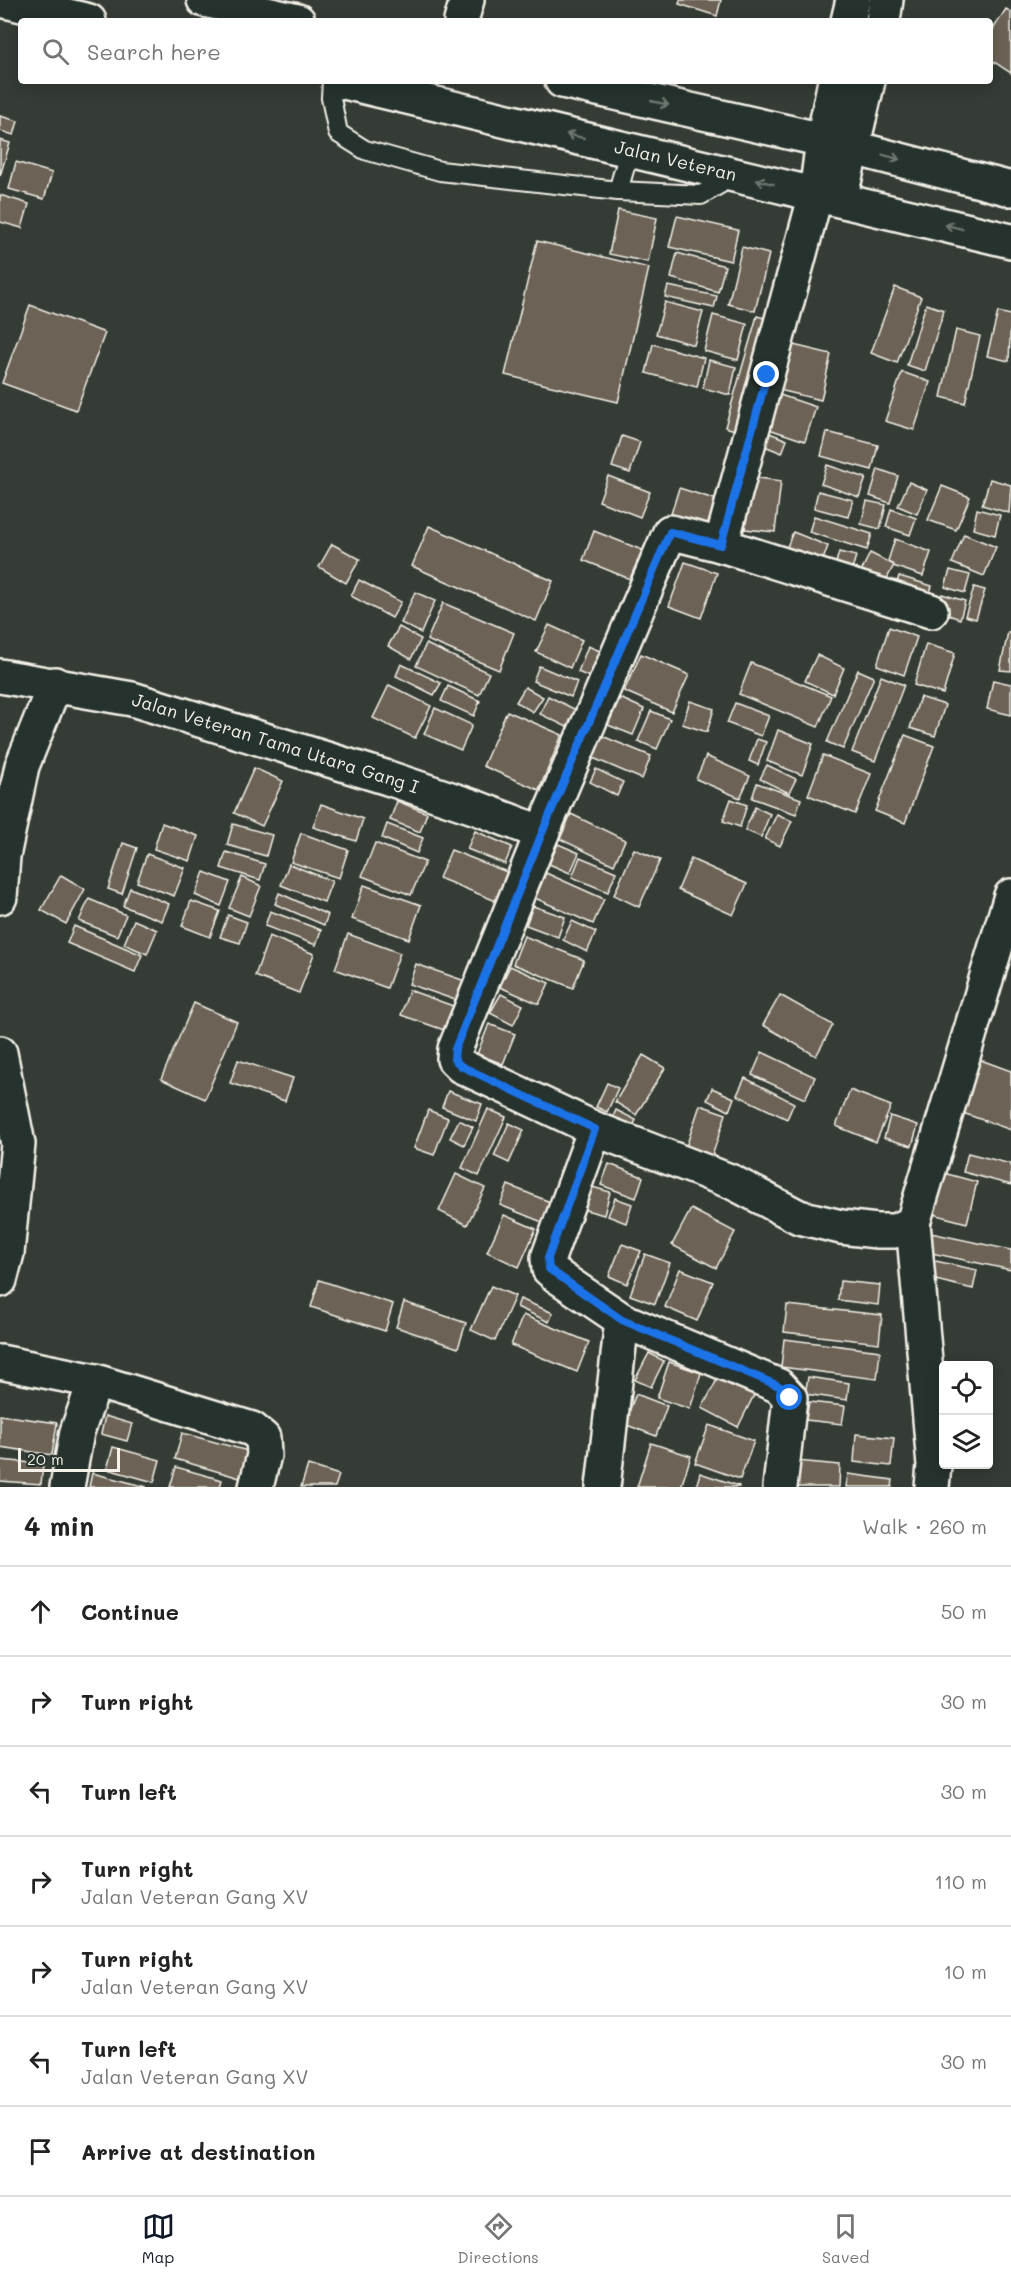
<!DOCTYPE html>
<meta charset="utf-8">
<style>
body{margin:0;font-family:Mali,sans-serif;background:#f6f6f6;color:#222}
.controls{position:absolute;right:18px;bottom:18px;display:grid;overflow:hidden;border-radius:6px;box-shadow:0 3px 15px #0003}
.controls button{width:54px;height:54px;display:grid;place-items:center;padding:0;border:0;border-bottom:2px solid #e0e0e0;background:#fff;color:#222;font:30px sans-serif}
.scale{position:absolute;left:18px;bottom:15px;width:102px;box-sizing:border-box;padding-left:6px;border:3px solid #f4f1e8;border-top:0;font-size:16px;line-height:21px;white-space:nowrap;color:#f4f1e8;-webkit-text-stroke:4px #26332d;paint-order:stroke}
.stop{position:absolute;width:18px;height:18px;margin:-14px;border:4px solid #1a73e8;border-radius:50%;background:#fff}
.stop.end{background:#1a73e8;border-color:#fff;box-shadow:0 2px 6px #0008}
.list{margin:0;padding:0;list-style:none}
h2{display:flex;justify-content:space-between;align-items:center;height:78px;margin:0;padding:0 24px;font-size:26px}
h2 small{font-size:20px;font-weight:400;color:#767676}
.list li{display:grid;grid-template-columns:39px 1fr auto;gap:18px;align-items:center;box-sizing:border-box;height:90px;padding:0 24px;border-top:2px solid #e0e0e0}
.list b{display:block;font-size:22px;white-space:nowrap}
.list p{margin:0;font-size:20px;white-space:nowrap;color:#767676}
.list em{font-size:20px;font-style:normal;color:#767676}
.icon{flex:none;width:33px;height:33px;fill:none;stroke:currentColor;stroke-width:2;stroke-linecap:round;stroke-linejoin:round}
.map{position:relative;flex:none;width:1011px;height:1487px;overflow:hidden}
.search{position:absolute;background:#fff;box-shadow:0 3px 15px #0003;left:18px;right:18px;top:18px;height:66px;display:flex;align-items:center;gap:15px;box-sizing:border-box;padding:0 21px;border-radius:6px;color:#767676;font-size:22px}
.sheet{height:708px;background:#fff}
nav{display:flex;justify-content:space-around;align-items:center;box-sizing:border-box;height:84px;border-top:2px solid #e0e0e0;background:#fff;font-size:16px;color:#767676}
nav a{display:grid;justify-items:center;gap:3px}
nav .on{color:#111827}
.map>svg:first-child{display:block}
.building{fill:#6c6256;stroke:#f4f1e8;stroke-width:1.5}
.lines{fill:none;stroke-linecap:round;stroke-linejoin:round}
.service-casing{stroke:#f4f1e8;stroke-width:22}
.minor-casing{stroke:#f4f1e8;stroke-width:38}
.trunk-casing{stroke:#f4f1e8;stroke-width:38}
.service{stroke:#26332d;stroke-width:18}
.minor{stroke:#26332d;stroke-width:33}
.trunk{stroke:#26332d;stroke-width:33}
.oneway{stroke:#6e766e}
.route{stroke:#1a73e8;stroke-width:8}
.labels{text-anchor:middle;stroke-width:4.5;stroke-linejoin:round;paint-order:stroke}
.street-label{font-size:18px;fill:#f4f1e8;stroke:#26332d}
</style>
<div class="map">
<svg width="1011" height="1487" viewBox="0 0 1011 1487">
<rect width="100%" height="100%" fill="#343c35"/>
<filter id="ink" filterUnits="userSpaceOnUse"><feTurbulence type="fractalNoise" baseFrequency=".0167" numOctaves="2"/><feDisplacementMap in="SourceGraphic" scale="12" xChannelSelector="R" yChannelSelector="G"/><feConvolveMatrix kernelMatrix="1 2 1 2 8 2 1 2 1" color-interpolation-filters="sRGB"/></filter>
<g filter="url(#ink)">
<g class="building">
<path d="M680 0H721L717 16 679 4Z"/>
<path d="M1006 9 1011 12V73L990 59V34Z"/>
<path d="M0 116 18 121 14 135 0 131Z"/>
<path d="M0 140 10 143 0 176Z"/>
<path d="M16 162 52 173 44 199 9 189Z"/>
<path d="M0 195 29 204 22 228 0 222Z"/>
<path d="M618 210 657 218 648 262 609 254Z"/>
<path d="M677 216 738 230 731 261 669 247Z"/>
<path d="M537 241 649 268 618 402 505 375Z"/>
<path d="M742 247 769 254 755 311 728 304Z"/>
<path d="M677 253 725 266 718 292 671 278Z"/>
<path d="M668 286 717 296 714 308 665 297Z"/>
<path d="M895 287 921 297 897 363 871 353Z"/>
<path d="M665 302 703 312 694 345 656 334Z"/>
<path d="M926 304 944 310 925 371 907 365Z"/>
<path d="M30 305 105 333 76 410 2 383Z"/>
<path d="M998 312 1011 315 1009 361 987 356Z"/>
<path d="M713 315 747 324 738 360 704 351Z"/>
<path d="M757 316 776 321 745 433 725 427Z"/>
<path d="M956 330 980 336 965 403 941 397Z"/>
<path d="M785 343 831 354 821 400 775 389Z"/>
<path d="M653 344 704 358 697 387 646 373Z"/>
<path d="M709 360 736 367 730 395 703 388Z"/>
<path d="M902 372 930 382 914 430 885 421Z"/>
<path d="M771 392 816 407 805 441 760 426Z"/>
<path d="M762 430 787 440 782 453 757 443Z"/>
<path d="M827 432 878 445 872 470 821 456Z"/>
<path d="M622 436 640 442 630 473 612 467Z"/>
<path d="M827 465 866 478 859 497 821 484Z"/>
<path d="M878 469 898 476 890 503 870 496Z"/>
<path d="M608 476 650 492 640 517 599 501Z"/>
<path d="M752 477 781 481 775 532 745 529Z"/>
<path d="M990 479 1011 485 1009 513 982 505Z"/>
<path d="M909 482 927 490 917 514 898 506Z"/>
<path d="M942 486 970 497 956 530 928 520Z"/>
<path d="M679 488 724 502 716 529 671 514Z"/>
<path d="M818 491 853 500 848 517 814 508Z"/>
<path d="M867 501 886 505 880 529 861 524Z"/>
<path d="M891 509 916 518 910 535 886 527Z"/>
<path d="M977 509 1000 515 995 535 973 529Z"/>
<path d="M814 516 872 534 867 550 809 532Z"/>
<path d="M429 526 553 581 536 621 412 566Z"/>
<path d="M594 531 642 550 630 579 583 560Z"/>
<path d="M793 532 828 546 819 571 783 557Z"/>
<path d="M964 534 996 547 984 576 952 563Z"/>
<path d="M895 539 931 552 923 576 887 564Z"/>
<path d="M332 544 360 559 346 583 319 567Z"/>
<path d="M839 552 856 556 848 582 832 577Z"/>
<path d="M870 553 894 565 882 588 859 576Z"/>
<path d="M685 562 717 573 701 618 669 606Z"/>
<path d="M950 570 970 575 965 593 945 587Z"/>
<path d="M899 576 932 586 926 606 893 595Z"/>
<path d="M359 580 401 602 392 618 351 596Z"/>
<path d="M974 587 985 590 976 619 965 616Z"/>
<path d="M415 592 435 601 421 633 401 623Z"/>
<path d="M942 594 965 601 960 619 937 611Z"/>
<path d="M443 603 514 633 499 670 427 640Z"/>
<path d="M549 625 582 640 570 668 536 652Z"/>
<path d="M399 627 421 639 411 659 388 646Z"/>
<path d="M889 627 917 637 904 675 877 665Z"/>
<path d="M1008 632 1011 633V671L1000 670Z"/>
<path d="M426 644 489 673 479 695 416 666Z"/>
<path d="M926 644 955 653 943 694 914 685Z"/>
<path d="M588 646 607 654 596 680 578 672Z"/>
<path d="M641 654 689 675 672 712 624 691Z"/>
<path d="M817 655 844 668 833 694 805 681Z"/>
<path d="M751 663 831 696 818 727 739 694Z"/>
<path d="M401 664 441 683 434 695 396 676Z"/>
<path d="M539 666 577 682 571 697 533 681Z"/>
<path d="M858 670 874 677 843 749 827 742Z"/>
<path d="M881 676 904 685 875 761 852 752Z"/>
<path d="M993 680 1011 684V715L987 709Z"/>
<path d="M389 685 431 706 415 738 373 718Z"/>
<path d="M448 686 480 701 474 716 441 701Z"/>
<path d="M525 687 543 697 533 712 516 702Z"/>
<path d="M548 696 578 711 569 728 540 714Z"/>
<path d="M920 697 945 705 935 736 910 728Z"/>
<path d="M620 698 644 709 633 735 608 725Z"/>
<path d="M690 701 714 709 707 732 682 724Z"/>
<path d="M735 703 769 716 761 736 727 723Z"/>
<path d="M435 708 472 725 461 750 424 734Z"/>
<path d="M507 711 562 735 539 790 483 766Z"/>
<path d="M651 711 670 719 657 749 638 741Z"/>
<path d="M778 730 813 744 802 775 767 761Z"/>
<path d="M905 735 934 746 905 823 875 811Z"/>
<path d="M602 736 651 756 642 779 593 758Z"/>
<path d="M757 739 766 742 758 765 749 761Z"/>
<path d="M823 755 871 774 855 814 808 795Z"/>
<path d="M706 756 750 776 740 798 696 779Z"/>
<path d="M767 765 796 779 789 793 760 779Z"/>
<path d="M254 768 283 781 262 826 234 813Z"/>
<path d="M596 769 623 782 617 796 590 782Z"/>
<path d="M757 783 801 799 796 814 752 798Z"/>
<path d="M731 799 747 805 740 827 723 821Z"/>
<path d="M397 801 427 813 420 832 390 820Z"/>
<path d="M321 804 363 819 356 841 313 827Z"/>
<path d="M755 807 770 814 761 837 745 830Z"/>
<path d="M571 814 625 840 614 865 560 839Z"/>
<path d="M777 814 792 821 780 846 765 839Z"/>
<path d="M162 823 198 836 190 861 154 849Z"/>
<path d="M233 824 272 835 266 856 227 845Z"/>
<path d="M387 824 423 838 417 853 382 838Z"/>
<path d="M475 831 512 847 505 864 467 849Z"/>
<path d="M301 833 348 850 339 878 291 862Z"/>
<path d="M123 843 137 848 122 894 108 889Z"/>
<path d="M375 843 425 862 411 895 362 876Z"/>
<path d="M558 844 579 853 570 873 549 864Z"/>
<path d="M634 849 660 860 639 907 614 895Z"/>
<path d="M451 850 507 872 496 901 439 878Z"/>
<path d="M226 852 265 864 260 880 221 868Z"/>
<path d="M147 854 185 868 174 896 137 882Z"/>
<path d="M580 857 616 872 608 892 572 877Z"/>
<path d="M691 859 747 884 733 915 678 890Z"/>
<path d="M289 864 332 881 324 902 281 885Z"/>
<path d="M204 872 230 882 221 906 195 895Z"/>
<path d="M546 873 604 899 593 924 535 898Z"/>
<path d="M61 875 85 889 66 924 41 910Z"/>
<path d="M242 877 261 886 249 916 229 908Z"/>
<path d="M364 885 421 905 409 939 352 919Z"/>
<path d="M130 888 169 904 162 921 123 906Z"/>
<path d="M279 893 328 915 324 925 275 904Z"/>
<path d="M89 899 126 915 117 936 79 921Z"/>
<path d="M191 901 220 911 210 937 182 926Z"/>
<path d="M533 906 565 917 558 937 526 925Z"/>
<path d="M270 911 321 930 316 945 265 926Z"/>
<path d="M228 915 247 922 240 943 220 937Z"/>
<path d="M134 920 157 930 147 954 124 944Z"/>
<path d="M572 921 596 932 587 952 563 940Z"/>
<path d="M74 926 142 955 135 972 67 943Z"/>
<path d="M348 934 400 953 387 988 335 969Z"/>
<path d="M269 936 314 954 299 993 255 976Z"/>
<path d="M524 936 584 960 573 988 513 964Z"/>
<path d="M416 964 468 982 461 1002 409 984Z"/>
<path d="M510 966 549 983 539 1004 500 987Z"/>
<path d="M409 990 453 1006 444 1030 401 1015Z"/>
<path d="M501 994 523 1005 513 1025 490 1013Z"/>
<path d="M780 995 833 1025 816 1056 763 1025Z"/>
<path d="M194 1003 237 1022 205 1099 161 1079Z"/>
<path d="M489 1024 515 1034 503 1064 477 1054Z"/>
<path d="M762 1052 815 1077 805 1099 752 1075Z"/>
<path d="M643 1055 665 1068 636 1115 615 1102Z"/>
<path d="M978 1059 1011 1071V1130L960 1112Z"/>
<path d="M238 1060 293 1078 285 1101 230 1083Z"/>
<path d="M745 1078 794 1103 787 1119 737 1095Z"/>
<path d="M607 1083 618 1088 607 1112 596 1107Z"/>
<path d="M712 1088 734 1098 729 1111 707 1100Z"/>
<path d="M850 1090 891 1106 876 1142 836 1126Z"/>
<path d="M448 1091 482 1104 476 1121 442 1107Z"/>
<path d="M700 1105 726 1114 707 1171 681 1162Z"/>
<path d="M488 1109 506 1117 479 1176 462 1168Z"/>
<path d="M428 1110 448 1118 434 1155 414 1148Z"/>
<path d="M616 1110 636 1120 629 1134 610 1124Z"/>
<path d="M890 1116 918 1125 912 1146 884 1138Z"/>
<path d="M459 1120 473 1127 464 1145 450 1138Z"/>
<path d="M509 1123 524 1130 509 1163 494 1156Z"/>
<path d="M968 1153 1011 1164V1185L963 1172Z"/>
<path d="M609 1164 643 1177 636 1198 601 1185Z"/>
<path d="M936 1171 977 1182 967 1223 925 1212Z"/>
<path d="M456 1174 485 1188 467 1225 439 1211Z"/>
<path d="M508 1185 550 1202 542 1222 500 1205Z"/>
<path d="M589 1186 610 1192 604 1215 582 1209Z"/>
<path d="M615 1198 632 1204 626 1223 608 1216Z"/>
<path d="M691 1209 735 1232 716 1268 672 1245Z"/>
<path d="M504 1215 536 1229 519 1267 487 1252Z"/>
<path d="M931 1233 1011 1250V1270L927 1252Z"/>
<path d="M622 1244 641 1251 627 1284 609 1276Z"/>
<path d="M645 1254 670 1263 655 1304 630 1295Z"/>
<path d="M931 1260 977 1270 973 1289 927 1278Z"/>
<path d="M680 1269 713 1282 697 1321 665 1307Z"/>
<path d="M319 1280 393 1304 385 1331 311 1307Z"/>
<path d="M840 1281 880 1285 878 1305 838 1300Z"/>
<path d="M491 1286 515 1296 495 1341 471 1330Z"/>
<path d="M520 1299 553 1313 549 1322 517 1307Z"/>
<path d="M404 1302 466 1323 458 1348 396 1327Z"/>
<path d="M787 1305 882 1315 879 1343 784 1332Z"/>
<path d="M523 1315 589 1342 577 1372 511 1345Z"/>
<path d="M784 1339 880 1351 877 1379 781 1367Z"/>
<path d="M649 1353 664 1361 651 1387 635 1380Z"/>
<path d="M669 1362 701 1373 690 1409 657 1398Z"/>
<path d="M719 1376 754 1395 738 1427 702 1408Z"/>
<path d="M808 1377 849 1383 847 1400 805 1394Z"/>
<path d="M636 1394 667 1406 656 1436 624 1424Z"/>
<path d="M809 1402 845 1406 842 1424 806 1420Z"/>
<path d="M0 1415 57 1423 52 1455 0 1447Z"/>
<path d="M105 1416 132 1424 127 1441 101 1434Z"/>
<path d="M709 1425 754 1441 740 1479 695 1463Z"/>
<path d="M182 1433 248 1451 240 1478 175 1459Z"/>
<path d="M856 1434 894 1438 891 1466 854 1462Z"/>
<path d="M651 1443 691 1456 681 1487H637Z"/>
<path d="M113 1447 160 1460 154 1482 107 1469Z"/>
<path d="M0 1460 43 1464 41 1484 0 1481Z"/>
<path d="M796 1461 840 1465 839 1487H794Z"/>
<path d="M308 1465 339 1475 335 1487H301Z"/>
<path d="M176 1467 222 1480 220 1487H170Z"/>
<path d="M92 1473 147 1487H89Z"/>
<path d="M700 1473 739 1486V1487H696Z"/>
<path d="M848 1474 893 1480 892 1487H846Z"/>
</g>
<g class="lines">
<defs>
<g id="service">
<path d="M332 81 331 98 338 133 365 150 440 171 618 191 701 195 720 184 727 173"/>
<path d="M618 191 630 149"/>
</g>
<g id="minor">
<path d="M461 21 467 0"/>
<path d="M848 21 853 0"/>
<path d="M883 21 886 0"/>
<path d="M835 81 823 140 816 194 721 545 670 532 542 833 455 1049 454 1059 461 1066 595 1129 732 1182 799 1217 841 1227 877 1231H895L913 1223 1011 896"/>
<path d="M840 199 868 81"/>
<path d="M721 545 931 611"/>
<path id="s1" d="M0 676 132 699 388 778 477 808 542 833"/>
<path d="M0 897 3 856 22 766 55 684"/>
<path d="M0 1053 18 1144 7 1253 0 1280"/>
<path d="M595 1129 548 1258 549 1269 557 1276 622 1320 603 1487"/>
<path d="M913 1223 934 1465 932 1487"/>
<path d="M622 1320 779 1386 790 1398 780 1487"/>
<path d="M0 1362 95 1381 252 1429 263 1438 264 1455 256 1487"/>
<path d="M67 1487 77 1432 95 1381"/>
</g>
<g id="trunk">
<path d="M1 0 89 21"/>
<path d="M204 0 298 21"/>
<path id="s2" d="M340 81 1011 241"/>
<path d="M562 81 823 140 1011 189"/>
</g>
</defs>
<use href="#service" class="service-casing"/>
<use href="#minor" class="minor-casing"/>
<use href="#trunk" class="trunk-casing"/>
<use href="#service" class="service"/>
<use href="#minor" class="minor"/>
<use href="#trunk" class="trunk"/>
</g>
<defs><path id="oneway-shaft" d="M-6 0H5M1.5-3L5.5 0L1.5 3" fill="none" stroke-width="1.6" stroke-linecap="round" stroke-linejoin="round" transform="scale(1.5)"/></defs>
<g class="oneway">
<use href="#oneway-shaft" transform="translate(660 103) rotate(13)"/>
<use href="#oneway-shaft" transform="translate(575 136) rotate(-167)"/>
<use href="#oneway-shaft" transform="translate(891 157) rotate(15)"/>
<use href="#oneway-shaft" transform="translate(765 182) rotate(-166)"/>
<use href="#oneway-shaft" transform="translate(954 227) rotate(-166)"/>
</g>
</g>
<g class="lines" filter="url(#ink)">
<path class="route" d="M767 375 721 545 670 532 542 833 455 1049 454 1059 461 1066 595 1129 548 1258 549 1269 622 1320 779 1386 790 1398"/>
</g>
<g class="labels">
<g class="street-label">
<text dy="6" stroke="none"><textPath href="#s2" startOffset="345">Jalan Veteran</textPath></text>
<text dy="6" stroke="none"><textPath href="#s1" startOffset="284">Jalan Veteran Tama Utara Gang I</textPath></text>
</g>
</g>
</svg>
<div class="controls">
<button><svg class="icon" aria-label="locate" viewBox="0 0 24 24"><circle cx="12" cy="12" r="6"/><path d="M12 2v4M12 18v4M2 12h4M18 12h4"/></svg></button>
<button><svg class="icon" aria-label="layers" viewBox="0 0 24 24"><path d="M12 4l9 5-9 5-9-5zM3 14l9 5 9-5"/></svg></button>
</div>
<div class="scale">20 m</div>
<div class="stop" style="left:790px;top:1398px"></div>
<div class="stop end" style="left:767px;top:375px"></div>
<div class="search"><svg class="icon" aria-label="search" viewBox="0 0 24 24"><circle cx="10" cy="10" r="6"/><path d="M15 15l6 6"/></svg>Search here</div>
</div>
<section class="sheet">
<h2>4 min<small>Walk · 260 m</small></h2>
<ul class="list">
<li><svg class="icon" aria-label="ahead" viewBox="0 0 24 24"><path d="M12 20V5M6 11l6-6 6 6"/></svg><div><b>Continue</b></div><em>50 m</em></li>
<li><svg class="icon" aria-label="right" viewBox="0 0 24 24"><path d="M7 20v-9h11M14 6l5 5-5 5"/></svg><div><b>Turn right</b></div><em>30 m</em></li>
<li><svg class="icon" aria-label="left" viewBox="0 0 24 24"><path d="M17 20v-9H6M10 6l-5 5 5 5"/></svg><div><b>Turn left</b></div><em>30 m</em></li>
<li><svg class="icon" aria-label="right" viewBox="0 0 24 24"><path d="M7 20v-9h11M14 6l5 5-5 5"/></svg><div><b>Turn right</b><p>Jalan Veteran Gang XV</p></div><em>110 m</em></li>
<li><svg class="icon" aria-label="right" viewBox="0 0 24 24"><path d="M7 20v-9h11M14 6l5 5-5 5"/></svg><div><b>Turn right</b><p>Jalan Veteran Gang XV</p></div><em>10 m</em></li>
<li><svg class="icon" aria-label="left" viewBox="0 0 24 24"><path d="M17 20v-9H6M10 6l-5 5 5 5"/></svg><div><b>Turn left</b><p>Jalan Veteran Gang XV</p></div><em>30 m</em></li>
<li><svg class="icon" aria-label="arrive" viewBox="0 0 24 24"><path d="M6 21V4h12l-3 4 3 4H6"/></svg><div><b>Arrive at destination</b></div></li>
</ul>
</section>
<nav>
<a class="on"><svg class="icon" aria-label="map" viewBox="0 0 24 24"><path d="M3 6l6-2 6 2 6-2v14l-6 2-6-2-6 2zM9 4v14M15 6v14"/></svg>Map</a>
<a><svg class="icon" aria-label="directions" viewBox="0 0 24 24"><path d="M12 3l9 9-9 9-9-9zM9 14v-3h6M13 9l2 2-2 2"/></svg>Directions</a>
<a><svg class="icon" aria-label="saved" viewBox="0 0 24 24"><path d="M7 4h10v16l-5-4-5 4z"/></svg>Saved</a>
</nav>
